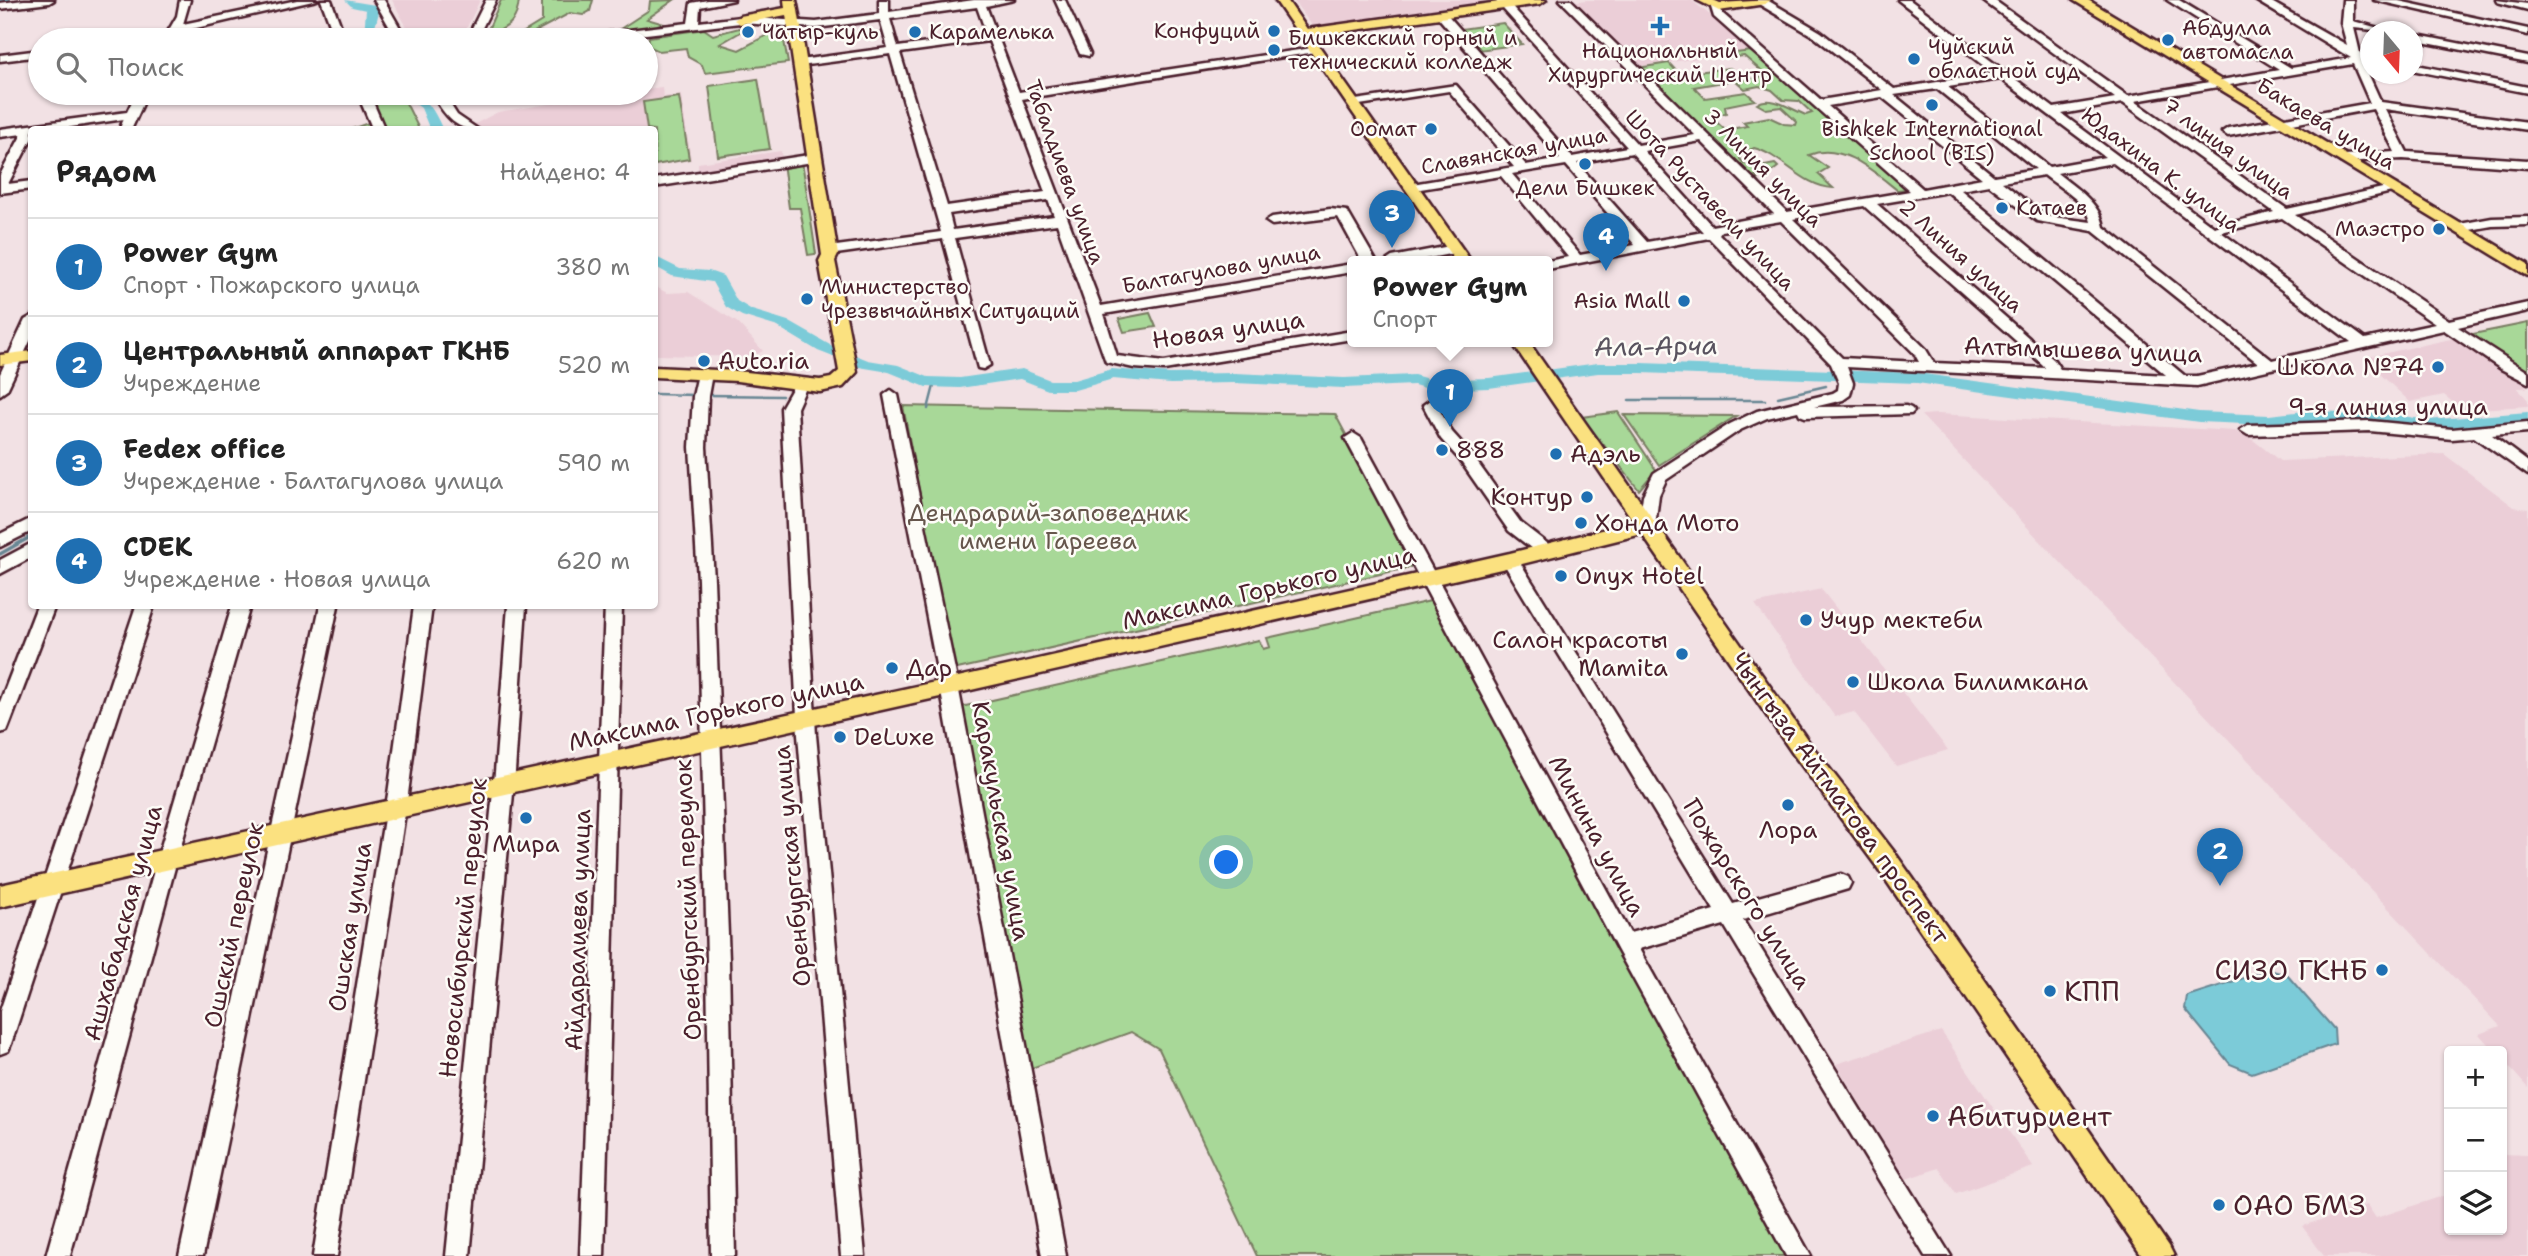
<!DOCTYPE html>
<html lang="ru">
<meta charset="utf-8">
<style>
body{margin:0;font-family:"Shantell Sans",sans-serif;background:#f2f2f2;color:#222}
.controls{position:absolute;right:21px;bottom:21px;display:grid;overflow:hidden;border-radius:7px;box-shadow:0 2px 5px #0004}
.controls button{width:63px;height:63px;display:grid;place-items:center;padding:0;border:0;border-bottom:2px solid #e0e0e0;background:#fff;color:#222;font:35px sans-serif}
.compass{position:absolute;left:2360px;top:21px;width:63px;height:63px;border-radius:50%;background:#fff;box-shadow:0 2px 5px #0004;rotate:161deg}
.you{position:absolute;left:1227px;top:863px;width:24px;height:24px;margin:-18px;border:5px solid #fff;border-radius:50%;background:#1a73e8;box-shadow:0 0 0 10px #1a73e833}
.badge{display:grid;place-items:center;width:46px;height:46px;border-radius:50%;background:#1f6fb2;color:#fff;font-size:23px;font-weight:700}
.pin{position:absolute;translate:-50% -58px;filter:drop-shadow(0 2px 4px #0008)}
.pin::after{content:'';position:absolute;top:37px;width:24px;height:21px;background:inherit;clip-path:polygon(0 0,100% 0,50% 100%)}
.popup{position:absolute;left:1347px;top:256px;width:206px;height:91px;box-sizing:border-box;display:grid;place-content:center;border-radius:7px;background:#fff;filter:drop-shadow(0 2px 5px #0005);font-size:23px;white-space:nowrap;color:#767676}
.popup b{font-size:26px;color:#222}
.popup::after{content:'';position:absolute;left:50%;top:100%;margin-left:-14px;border:14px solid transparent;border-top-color:#fff}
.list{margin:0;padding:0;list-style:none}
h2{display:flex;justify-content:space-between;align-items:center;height:91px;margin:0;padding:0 28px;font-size:30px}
h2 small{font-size:23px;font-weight:400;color:#767676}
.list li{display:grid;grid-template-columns:46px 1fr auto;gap:21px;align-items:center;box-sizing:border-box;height:98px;padding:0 28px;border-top:2px solid #e0e0e0}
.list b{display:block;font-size:26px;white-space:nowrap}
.list p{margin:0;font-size:23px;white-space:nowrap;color:#767676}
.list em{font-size:23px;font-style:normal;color:#767676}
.icon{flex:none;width:38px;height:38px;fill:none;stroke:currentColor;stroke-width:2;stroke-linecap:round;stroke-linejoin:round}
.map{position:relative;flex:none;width:2528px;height:1256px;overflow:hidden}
.search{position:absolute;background:#fff;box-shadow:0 2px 5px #0004;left:28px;top:28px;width:630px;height:77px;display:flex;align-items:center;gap:18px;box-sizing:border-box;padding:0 24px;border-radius:38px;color:#767676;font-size:26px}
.panel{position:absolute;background:#fff;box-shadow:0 2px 5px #0004;left:28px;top:126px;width:630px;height:483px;border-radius:7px}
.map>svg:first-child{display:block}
.built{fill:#ebced7}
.green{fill:#a8d898;stroke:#797c62;stroke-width:2;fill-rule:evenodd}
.water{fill:#7ccbd8;stroke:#688693;stroke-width:2}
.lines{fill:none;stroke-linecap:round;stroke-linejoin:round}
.stream-far1{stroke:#688693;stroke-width:2.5}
.stream{stroke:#688693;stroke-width:3.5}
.canal{stroke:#7ccbd8;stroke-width:8}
.river{fill:#7ccbd8;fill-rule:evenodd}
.minor-casing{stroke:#4a1f2b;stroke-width:5}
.major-casing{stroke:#4a1f2b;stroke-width:5}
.minor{fill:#fdfcf7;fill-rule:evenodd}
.major{fill:#fbe180;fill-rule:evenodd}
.poi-dot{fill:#1f6fb2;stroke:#fdfcf7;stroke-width:2.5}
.labels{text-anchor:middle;stroke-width:5;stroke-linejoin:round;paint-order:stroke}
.far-poi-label{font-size:21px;fill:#4a1f2b;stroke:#fdfcf7;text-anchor:start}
.far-street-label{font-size:21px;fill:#4a1f2b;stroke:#fdfcf7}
.street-label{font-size:24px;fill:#4a1f2b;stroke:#fdfcf7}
.poi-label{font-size:24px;fill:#4a1f2b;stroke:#fdfcf7;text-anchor:start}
.park-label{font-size:24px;fill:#66564c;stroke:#fdfcf7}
.water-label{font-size:26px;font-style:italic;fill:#59535f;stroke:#fdfcf7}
.near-poi-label{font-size:28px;fill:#4a1f2b;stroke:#fdfcf7;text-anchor:start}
</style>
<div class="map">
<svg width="2528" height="1256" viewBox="0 0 2528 1256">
<rect width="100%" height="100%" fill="#f2e1e4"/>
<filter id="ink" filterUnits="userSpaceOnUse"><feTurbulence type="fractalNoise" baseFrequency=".0143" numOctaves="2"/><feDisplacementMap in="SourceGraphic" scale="14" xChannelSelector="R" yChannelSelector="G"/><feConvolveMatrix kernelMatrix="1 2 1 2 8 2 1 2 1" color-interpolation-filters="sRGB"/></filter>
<g filter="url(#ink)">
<g class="built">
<path d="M392 0H480L461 40H414Z"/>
<path d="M1293 0H1494L1313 27Z"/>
<path d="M1587 0H1691L1754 50 1638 67 1573 2Z"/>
<path d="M662 87 663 97 681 95 691 160 655 166 654 130H476L471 126 498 112 619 93H646V89Z"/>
<path d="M781 151 782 159 698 172V163Z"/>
<path d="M654 286 667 293 688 292 738 323 763 351 751 357 655 355Z"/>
<path d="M2460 337 2517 376 2527 388H2517L2528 400V406L2462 410 2444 395 2410 402 2363 358Z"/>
<path d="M1938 414 2235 431 2253 440 2280 461 2444 454 2514 507 2528 509V1088L2502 1059V1051H2494L2479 1034 2500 1026 1921 415Z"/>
<path d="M1821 589 1858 636 1948 750 1896 766 1854 712 1835 717 1755 604Z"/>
<path d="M1941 1031 2033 1167 1956 1194 1939 1168 1906 1179 1836 1064Z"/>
<path d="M2502 1154 2528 1155V1256H2324L2302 1226 2367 1205 2376 1218 2449 1194V1230H2502Z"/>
</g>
<g class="green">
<path d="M501 0H519C517 26 505 27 484 39Z"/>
<path d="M542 0H593L590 11 583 15 570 13 536 31 559 37 554 40H511L542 21Z"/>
<path d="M674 0 647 19 664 24 661 27 614 33 649 10 650 1Z"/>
<path d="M1503 23 1522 44 1479 50 1461 29Z"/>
<path d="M739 28 744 30 720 44 739 50 771 33 783 35 788 63 705 73 702 65 688 57 686 48 659 51 648 46 649 37 704 29 713 35Z"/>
<path d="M1751 51 1907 189 1897 190C1873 171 1842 142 1809 155L1828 168 1818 174 1833 188C1803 187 1782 155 1754 148L1741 154 1740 159C1750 171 1762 166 1775 164L1778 167 1769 174 1755 176 1759 182H1755L1638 68 1669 63 1679 74 1730 68 1745 80 1767 76 1744 56 1726 58 1720 55ZM1735 80 1745 89 1759 86 1772 90 1783 100 1799 101 1812 113 1806 115C1792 110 1771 94 1757 104L1766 109 1781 107 1797 122 1796 125 1784 124 1769 117 1743 122 1747 126 1725 130 1710 116 1726 113 1725 106 1755 100 1746 92 1705 98 1694 87Z"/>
<path d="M758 79 770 149 718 156 709 86Z"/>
<path d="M358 93H401L419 129 349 130 371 122Z"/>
<path d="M679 97 689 159 655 165 654 130 647 129 643 102Z"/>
<path d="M802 161 816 254 808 255 800 208H789L783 163Z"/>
<path d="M1150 313 1156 327 1124 332 1119 319Z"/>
<path d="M2528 323V377L2468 335Z"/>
<path d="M903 406 1335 414 1416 566 953 670Z"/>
<path d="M1618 412 1656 470 1639 490 1582 417Z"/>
<path d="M1624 415 1736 416 1659 465Z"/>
<path d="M1435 600 1788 1256H1257L1159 1049 1131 1032 1029 1069 961 707 1259 640 1263 649 1270 647 1267 638Z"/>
</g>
<path class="water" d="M2269 970 2287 975 2334 1029 2335 1044 2252 1073 2230 1064 2185 1009 2187 996Z"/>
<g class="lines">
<g class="stream-far1">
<path d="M432 130 436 128"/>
<path d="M654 394 695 395"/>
<path d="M707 395 782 396"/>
<path d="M1778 397 1826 386"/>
<path d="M1629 400H1765"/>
<path d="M928 409 935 382"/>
</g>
<path class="stream" d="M0 554 32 536"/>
<path class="canal" d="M0 1 6 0"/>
<g class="river">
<path d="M345 0 375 5 379 12 374 31 388 40H374L364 35 366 10 352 7Z"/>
<path d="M401 93C426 93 433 108 443 130H430L421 108Z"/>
<path d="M654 256 680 269 709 271 723 276 737 301 752 310 788 321 830 345 868 360 898 365 928 377 960 378 1022 369 1050 380H1074L1112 369 1170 374 1234 373 1344 378 1414 375 1432 380 1489 378 1598 363H1641L1917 373 2199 412 2269 415 2305 411 2385 413 2427 420 2528 412V422L2427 430 2385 423 2305 421 2269 425 2199 422 1917 383 1641 373H1598L1489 388 1432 390 1414 385 1344 388 1234 383 1170 384 1113 379 1075 390H1048L1020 379 960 388 926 387 889 372 859 367 818 351 778 327 742 316 726 307 712 282 672 276 654 266Z"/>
</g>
<defs>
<g id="minor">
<path d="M24 0H54L49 3 0 9V3Z"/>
<path d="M180 0H190L183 24 297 0H317L179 32 174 40H148L166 35 177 16Z"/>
<path d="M321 0H331L346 40H336Z"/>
<path d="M374 0H384L407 40H397Z"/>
<path d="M486 0H496L476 40H466Z"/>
<path d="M708 0H734L700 7 699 22 740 17 816 22 879 14V0H889V12L974 0H1014L986 6 1019 92 1319 47 1320 49 1315 52 1022 99 1101 306 1352 264V272L1104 314 1117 356 1164 362 1352 331V339L1164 370 1134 368 1106 362 1057 224 955 238 990 365 983 369 978 368 943 239 829 255 822 251 829 247 941 232 890 54 800 66 794 63 800 60 888 48 880 20 816 28 740 23 595 40H564L569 37 688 23 691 3ZM977 7 987 35 898 47 890 19ZM989 41 1045 192 947 206 900 53ZM1048 200 1054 216 953 230 949 214Z"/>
<path d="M1055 0H1065L1090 54 1089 56 1080 54Z"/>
<path d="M1495 0H1506L1638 145 1695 135 1560 0H1571L1787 212 1910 191 1714 17 1710 4H1718L1723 14 1821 100 1882 90 1813 36 1757 3V0H1767L1821 32 1894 89 1993 73 1898 0H1910L2054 108 2115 98 1982 0H1994L2128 96 2279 70 2167 0H2179L2291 68 2351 58 2255 0H2268L2347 45 2341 23 2343 0H2353V21L2393 32 2354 28 2360 53 2370 55V61L2362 60 2381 102 2528 122V130L2385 109 2407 152 2528 160V168L2403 159 2340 162V156L2344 155 2395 152 2373 109 2228 136 2222 132 2228 128 2370 103 2353 64 2135 101 2287 209 2396 185V191L2295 215 2449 320 2528 303V311L2458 327 2528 372V383L2501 369 2444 330 2197 386 1847 367 1853 383 1850 395 1843 400 1814 407 1906 406 1911 408 1914 411 1911 414 1805 417 1800 415 1798 411 1767 418 1740 430 1666 480 1659 495 1655 526 1647 532 1641 530 1639 526 1643 495 1654 473 1730 424 1757 411 1833 393 1838 390 1839 383 1831 364 1709 238 1548 269V261L1568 257 1501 176 1408 191 1406 188 1412 184 1514 167 1449 91 1353 106 1349 105V101L1456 85 1526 165 1560 159 1437 16 1436 14 1441 11 1445 12 1572 157 1627 147ZM2001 79 2105 157 2049 167 1948 87ZM1937 89 2036 169 1994 176 1894 95ZM1882 97 1982 178 1923 189 1828 106ZM2123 103 2274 212 2214 227 2062 114ZM1701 141 1774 214 1712 226 1644 151ZM1632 153 1703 232 1647 242 1577 163ZM2113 163 2351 342 2272 360 2104 227C2100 202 2075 188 2057 173ZM1566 165 1635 245 1580 255 1512 174ZM2044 175C2059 187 2088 203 2091 222L2046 216 2002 182ZM1989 185 2037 221 2093 231 2258 363 2197 376H2185L1961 190ZM1948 192 2166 375 2060 369 2054 360 1877 204ZM1864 206 2043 365 2045 368 1934 363 1925 348 1793 219ZM2282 218 2435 324 2365 339 2221 232ZM1781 221 1914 353 1919 362 1842 358 1719 234 1721 231Z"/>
<path d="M2374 0H2394L2528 29V35Z"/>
<path d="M2496 0 2528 4V10L2497 2Z"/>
<path d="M2412 34 2528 57V63L2412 40Z"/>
<path d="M40 50V56L0 61V55Z"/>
<path d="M2412 64 2528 87V93L2412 70Z"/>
<path d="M136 93H148L131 130H119L124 119 51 130H32V138L8 184 32 181V189L0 193V175L22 134 0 137V129L127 112Z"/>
<path d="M357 93H369L385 130H373Z"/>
<path d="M431 93H443L457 115 479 130C453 130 444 113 431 93Z"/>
<path d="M815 154 819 155V161L654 187V179Z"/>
<path d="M1330 209 1347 211 1376 261H1362L1338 217 1272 225 1266 221 1272 217Z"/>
<path d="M2528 217V225L2492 226 2459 232 2453 228 2454 225 2492 218Z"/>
<path d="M1455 245 1462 249 1460 252 1414 261H1386L1392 257Z"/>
<path d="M32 316V337L7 390 0 395V374L25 320Z"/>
<path d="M705 369 712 374 708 396 706 447 714 580 729 960 735 1256H711L707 960 698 580 690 447 693 396 698 374Z"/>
<path d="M798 385 805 390 797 408 816 735 865 1256H841L798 735 781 408 793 387Z"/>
<path d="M891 390 898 395 956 675 1066 1256H1042L938 675 884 395Z"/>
<path d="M1430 400 1435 402 1452 432 1469 451 1521 523 1552 547 1554 551 1552 555H1540L1509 531 1459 459 1441 439 1423 405Z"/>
<path d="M2370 421 2452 429 2528 422V432L2492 435 2528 462V475L2474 437 2452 439 2370 431 2248 435 2240 430 2248 425Z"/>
<path d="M1353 433 1361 438 1630 933 1714 910 1504 564 1502 560 1504 556H1516L1733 904 1841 874 1848 877 1851 883 1848 889 1743 920 1951 1256H1925L1724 925 1639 949 1811 1256H1786L1618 951 1345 438Z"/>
<path d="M32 518V531L0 547V534Z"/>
<path d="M32 543V557L0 574V560Z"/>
<path d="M37 606H55L9 726 7 731 0 733V702Z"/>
<path d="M136 606H154L11 1044 8 1051 0 1054V1011Z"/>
<path d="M232 606H250L177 860 70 1256H46L157 860Z"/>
<path d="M320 606H338L203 1256H179Z"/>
<path d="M414 606H432L408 794 337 1256H313L388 794Z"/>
<path d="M508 606H526L515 772 470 1256H446L495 772Z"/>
<path d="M605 606H622L604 1256H580Z"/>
</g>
<g id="major">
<path d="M784 0H796L798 10 838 255 835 261 857 372 843 387 820 392 737 381 654 377V367L737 371 820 380 831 378 839 371 819 261 822 255 786 15 740 24 734 20 740 16 785 8Z"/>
<path d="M1275 0H1287L1307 29 1513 0H1546L1540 4 1312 36 1471 261H1455Z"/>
<path d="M1697 0H1713L1720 3 1771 0 1765 4 1719 11Z"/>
<path d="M2073 0H2088L2528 264V276Z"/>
<path d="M1511 341H1528L1809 742 1895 853 1984 979 2169 1246 2174 1256H2142L1877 867 1793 754 1642 534 1510 567 949 695 0 907V885L949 679 1510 553 1634 522Z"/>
<path d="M32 351V361L0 365V355Z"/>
</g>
</defs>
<use href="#minor" class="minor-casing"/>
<use href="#major" class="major-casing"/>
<use href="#minor" class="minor"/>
<use href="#major" class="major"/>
</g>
</g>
<g class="poi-dot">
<path d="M1656.5 15.5h7v7h7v7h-7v7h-7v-7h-7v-7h7z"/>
<circle cx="1274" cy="31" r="7"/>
<circle cx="748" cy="32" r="7"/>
<circle cx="915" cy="32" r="7"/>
<circle cx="2168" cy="40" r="7"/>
<circle cx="1274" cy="50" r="7"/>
<circle cx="1914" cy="59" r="7"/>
<circle cx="1932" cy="105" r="7"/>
<circle cx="1431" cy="129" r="7"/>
<circle cx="1585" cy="164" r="7"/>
<circle cx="2002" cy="208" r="7"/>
<circle cx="2439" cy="229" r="7"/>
<circle cx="807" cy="299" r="7"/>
<circle cx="1684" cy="301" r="7"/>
<circle cx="704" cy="361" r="7"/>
<circle cx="2438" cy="367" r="7"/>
<circle cx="1442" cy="450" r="7"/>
<circle cx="1556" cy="454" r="7"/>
<circle cx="1587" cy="497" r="7"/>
<circle cx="1581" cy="523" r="7"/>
<circle cx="1561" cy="576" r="7"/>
<circle cx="1806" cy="620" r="7"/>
<circle cx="1682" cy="654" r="7"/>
<circle cx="892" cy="668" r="7"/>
<circle cx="1853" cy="682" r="7"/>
<circle cx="840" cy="737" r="7"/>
<circle cx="1788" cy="805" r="7"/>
<circle cx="526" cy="818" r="7"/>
<circle cx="2382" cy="970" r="7"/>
<circle cx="2050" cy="991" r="7"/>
<circle cx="1933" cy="1116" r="7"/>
<circle cx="2219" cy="1205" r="7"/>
</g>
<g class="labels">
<g class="far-poi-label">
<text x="2182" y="35">Абдулла<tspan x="2182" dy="24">автомасла</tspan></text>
<text x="1260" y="38" text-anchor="end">Конфуций</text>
<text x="762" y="39">Чатыр-куль</text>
<text x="929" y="39">Карамелька</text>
<text x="1288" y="45">Бишкекский горный и<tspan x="1288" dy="24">технический колледж</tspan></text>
<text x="1928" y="54">Чуйский<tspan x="1928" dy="24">областной суд</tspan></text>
<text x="1660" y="58" text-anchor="middle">Национальный<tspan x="1660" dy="24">Хирургический Центр</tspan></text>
<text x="1417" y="136" text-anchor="end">Оомат</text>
<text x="1932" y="136" text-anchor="middle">Bishkek International<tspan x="1932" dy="24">School (BIS)</tspan></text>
<text x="1585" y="195" text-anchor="middle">Дели Бишкек</text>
<text x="2016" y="215">Катаев</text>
<text x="2425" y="236" text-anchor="end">Маэстро</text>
<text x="821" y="294">Министерство<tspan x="821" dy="24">Чрезвычайных Ситуаций</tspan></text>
<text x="1670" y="308" text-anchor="end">Asia Mall</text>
</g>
<g class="far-street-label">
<text transform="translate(2326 124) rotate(31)" y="7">Бакаева улица</text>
<text transform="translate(2228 149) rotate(36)" y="7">7 линия улица</text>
<text transform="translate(1514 151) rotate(-10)" y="7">Славянская улица</text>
<text transform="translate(1763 168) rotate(45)" y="7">3 Линия улица</text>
<text transform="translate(2161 170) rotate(37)" y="7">Юдахина К. улица</text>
<text transform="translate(1065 172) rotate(70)" y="7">Табалдиева улица</text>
<text transform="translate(1710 200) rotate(47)" y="7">Шота Руставели улица</text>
<text transform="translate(1961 256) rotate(42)" y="7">2 Линия улица</text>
<text transform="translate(1221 269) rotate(-10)" y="7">Балтагулова улица</text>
</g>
<g class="street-label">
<text transform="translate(1228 330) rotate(-8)" y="8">Новая улица</text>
<text transform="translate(2083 350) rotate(2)" y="8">Алтымышева улица</text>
<text x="2388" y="415">9-я линия улица</text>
<text transform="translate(1269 588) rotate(-13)" y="8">Максима Горького улица</text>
<text transform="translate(716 712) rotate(-12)" y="8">Максима Горького улица</text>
<text transform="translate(1840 798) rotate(54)" y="8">Чынгыза Айтматова проспект</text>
<text transform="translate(1001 821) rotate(80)" y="8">Каракульская улица</text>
<text transform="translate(1597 836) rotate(62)" y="8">Минина улица</text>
<text transform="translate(792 866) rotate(-95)" y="8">Оренбургская улица</text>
<text transform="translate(1747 894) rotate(58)" y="8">Пожарского улица</text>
<text transform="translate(688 900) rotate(-92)" y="8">Оренбургский переулок</text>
<text transform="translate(123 923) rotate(-75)" y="8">Ашхабадская улица</text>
<text transform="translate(234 925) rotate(-78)" y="8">Ошский переулок</text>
<text transform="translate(350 927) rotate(-81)" y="8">Ошская улица</text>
<text transform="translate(463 928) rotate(-84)" y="8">Новосибирский переулок</text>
<text transform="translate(578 930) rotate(-88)" y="8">Айдаралиева улица</text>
</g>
<g class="poi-label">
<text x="718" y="369">Auto.ria</text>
<text x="2424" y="375" text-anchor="end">Школа №74</text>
<text x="1456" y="458">888</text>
<text x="1570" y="462">Адэль</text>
<text x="1573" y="505" text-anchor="end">Контур</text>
<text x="1595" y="531">Хонда Мото</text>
<text x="1575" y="584">Onyx Hotel</text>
<text x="1820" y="628">Учур мектеби</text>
<text x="1668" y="648" text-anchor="end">Салон красоты<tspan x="1668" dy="28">Mamita</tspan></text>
<text x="906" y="676">Дар</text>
<text x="1867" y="690">Школа Билимкана</text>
<text x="854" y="745">DeLuxe</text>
<text x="1788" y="838" text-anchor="middle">Лора</text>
<text x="526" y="852" text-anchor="middle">Мира</text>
</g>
<g class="park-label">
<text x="1048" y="521">Дендрарий-заповедник<tspan x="1048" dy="28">имени Гареева</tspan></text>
</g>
<g class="water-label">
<text transform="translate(1656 346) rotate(-1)" y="9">Ала-Арча</text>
</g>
<g class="near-poi-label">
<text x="2368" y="980" text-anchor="end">СИЗО ГКНБ</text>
<text x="2064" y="1001">КПП</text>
<text x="1947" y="1126">Абитуриент</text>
<text x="2233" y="1215">ОАО БМЗ</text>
</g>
</g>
</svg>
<div class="controls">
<button>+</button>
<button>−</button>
<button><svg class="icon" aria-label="layers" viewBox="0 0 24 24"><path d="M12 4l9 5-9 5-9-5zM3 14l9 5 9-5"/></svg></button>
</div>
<svg class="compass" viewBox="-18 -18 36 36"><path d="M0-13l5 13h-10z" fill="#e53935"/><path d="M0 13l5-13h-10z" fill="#767676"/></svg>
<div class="you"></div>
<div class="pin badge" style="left:1450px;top:427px">1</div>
<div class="popup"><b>Power Gym</b>Спорт</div>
<div class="pin badge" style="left:2220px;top:886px">2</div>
<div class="pin badge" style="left:1392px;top:248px">3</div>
<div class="pin badge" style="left:1606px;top:271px">4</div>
<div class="search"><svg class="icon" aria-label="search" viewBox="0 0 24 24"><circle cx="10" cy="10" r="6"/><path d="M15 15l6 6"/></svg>Поиск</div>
<section class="panel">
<h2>Рядом<small>Найдено: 4</small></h2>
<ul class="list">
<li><span class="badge">1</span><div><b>Power Gym</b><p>Спорт · Пожарского улица</p></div><em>380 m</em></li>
<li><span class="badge">2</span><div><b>Центральный аппарат ГКНБ</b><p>Учреждение</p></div><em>520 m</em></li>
<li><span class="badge">3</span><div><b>Fedex office</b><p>Учреждение · Балтагулова улица</p></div><em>590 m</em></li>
<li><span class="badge">4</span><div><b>CDEK</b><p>Учреждение · Новая улица</p></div><em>620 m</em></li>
</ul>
</section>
</div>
